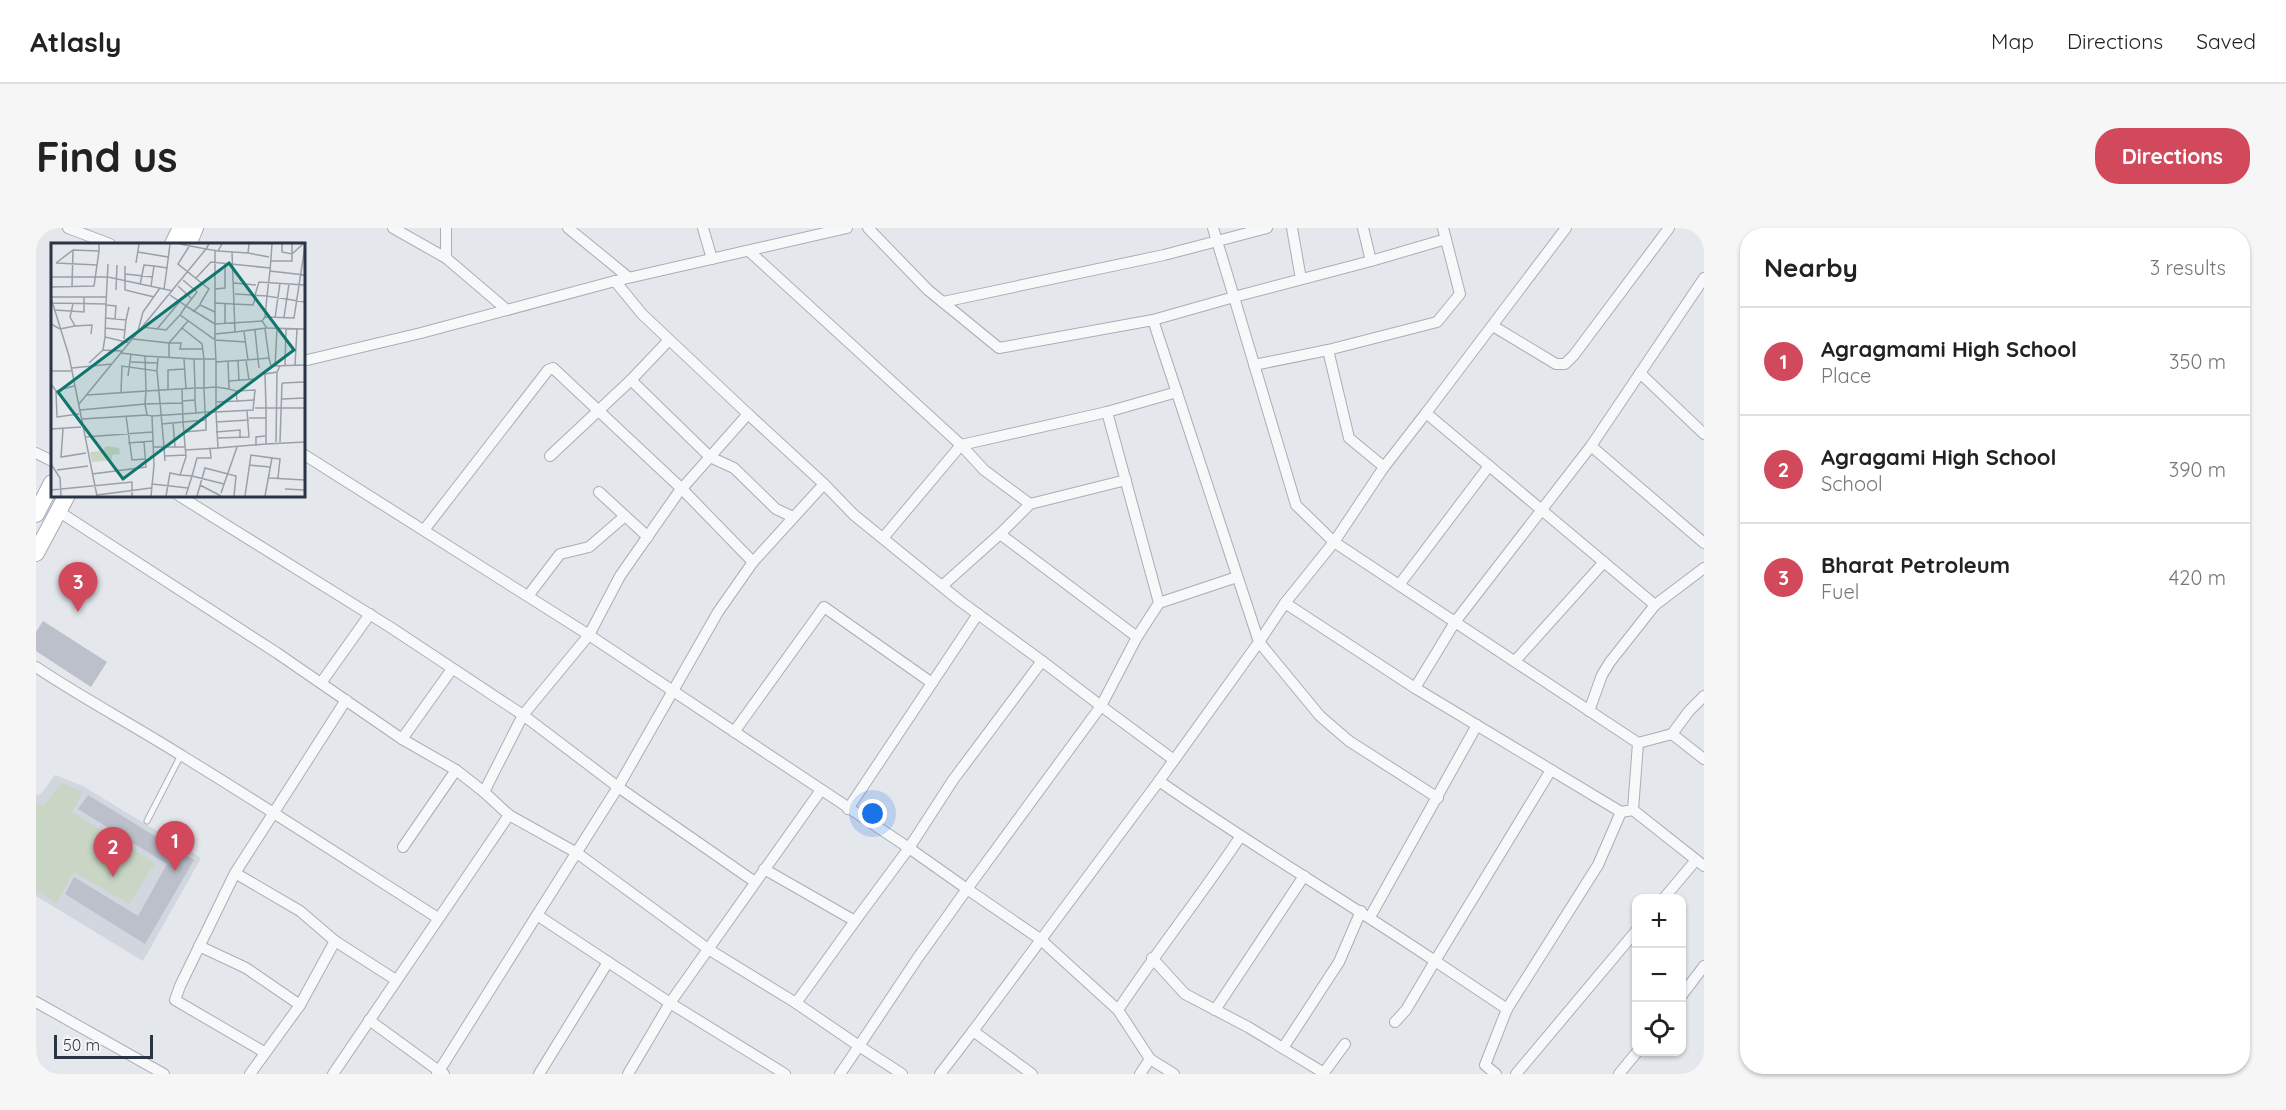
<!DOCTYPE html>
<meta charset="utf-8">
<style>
body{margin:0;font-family:Quicksand,sans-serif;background:#f6f6f6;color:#222}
.controls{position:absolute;right:18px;bottom:18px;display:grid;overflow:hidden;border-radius:12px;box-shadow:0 2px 4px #0004}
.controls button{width:54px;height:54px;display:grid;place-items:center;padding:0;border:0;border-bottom:2px solid #e0e0e0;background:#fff;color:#222;font:30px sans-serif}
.scale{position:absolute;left:18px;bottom:15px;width:99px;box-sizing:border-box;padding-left:6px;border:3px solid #2b3445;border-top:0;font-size:16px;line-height:21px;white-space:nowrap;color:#2b3445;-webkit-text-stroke:4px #f4f6f9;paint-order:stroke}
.you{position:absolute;left:837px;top:586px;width:21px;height:21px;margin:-15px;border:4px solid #fff;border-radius:50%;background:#1a73e8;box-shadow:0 0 0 9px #1a73e833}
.badge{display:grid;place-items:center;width:39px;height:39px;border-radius:50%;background:#d1495b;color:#fff;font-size:20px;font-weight:700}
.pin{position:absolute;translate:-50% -50px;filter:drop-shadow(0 2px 3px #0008)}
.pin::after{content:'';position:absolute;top:32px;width:21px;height:18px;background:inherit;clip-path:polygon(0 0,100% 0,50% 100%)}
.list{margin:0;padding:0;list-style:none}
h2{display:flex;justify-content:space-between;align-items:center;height:78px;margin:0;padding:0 24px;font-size:26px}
h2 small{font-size:20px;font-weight:400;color:#767676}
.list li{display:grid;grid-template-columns:39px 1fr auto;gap:18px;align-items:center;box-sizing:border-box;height:108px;padding:0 24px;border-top:2px solid #e0e0e0}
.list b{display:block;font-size:22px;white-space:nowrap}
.list p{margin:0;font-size:20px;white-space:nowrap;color:#767676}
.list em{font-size:20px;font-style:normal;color:#767676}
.icon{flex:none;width:33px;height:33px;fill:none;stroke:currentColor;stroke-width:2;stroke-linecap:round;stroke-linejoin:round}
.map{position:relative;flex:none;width:1668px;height:846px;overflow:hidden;border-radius:24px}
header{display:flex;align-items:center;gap:36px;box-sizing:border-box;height:84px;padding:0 30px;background:#fff;border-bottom:2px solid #e0e0e0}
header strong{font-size:28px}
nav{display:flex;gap:33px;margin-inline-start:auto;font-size:21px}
.intro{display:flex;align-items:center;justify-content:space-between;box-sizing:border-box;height:144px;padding:0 36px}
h1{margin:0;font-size:42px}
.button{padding:15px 27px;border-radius:24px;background:#d1495b;color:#fff;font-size:21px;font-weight:700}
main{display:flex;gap:36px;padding:0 36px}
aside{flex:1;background:#fff;border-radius:24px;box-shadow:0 2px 4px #0004}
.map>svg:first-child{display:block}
.built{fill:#d2d6de}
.green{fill:#c9d6c5}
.building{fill:#bbc0ca}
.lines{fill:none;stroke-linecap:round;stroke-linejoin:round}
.lane-casing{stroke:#a9aeb7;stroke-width:7}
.street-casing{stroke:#a9aeb7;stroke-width:12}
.primary-casing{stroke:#a3abb8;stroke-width:18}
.lane{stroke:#f7f8fa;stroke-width:5}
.street{stroke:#f7f8fa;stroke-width:10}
.primary{stroke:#fff;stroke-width:16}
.inset-road{fill:none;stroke:#9a9fa9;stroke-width:1.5}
.view{fill:#0f766e;fill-opacity:0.15;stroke:#0f766e;stroke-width:3}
.inset-edge{fill:none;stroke:#2b3445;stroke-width:3}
</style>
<header>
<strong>Atlasly</strong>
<nav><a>Map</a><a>Directions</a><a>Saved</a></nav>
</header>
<div class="intro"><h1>Find us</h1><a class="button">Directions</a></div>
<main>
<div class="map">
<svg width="1668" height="846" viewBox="0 0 1668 846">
<rect width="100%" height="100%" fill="#e4e7ec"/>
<path class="built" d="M19 547 47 558 165 630 107 733 0 668V566L4 567Z"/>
<path class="green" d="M26 555 47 564 36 584 119 635 93 676 38 644 20 675 0 663V574L7 578Z"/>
<g class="building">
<path d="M7 393 71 434 55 459 0 423V404Z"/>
<path d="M52 567 158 632 109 716 29 666 38 649 102 688 131 636 42 581Z"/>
</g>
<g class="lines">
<defs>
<path id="lane" d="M111 593 145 527"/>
<g id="street">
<path d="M32 0 74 16"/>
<path d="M357 0 410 30 471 82"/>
<path d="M410 0V30"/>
<path d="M532 0 592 49"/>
<path d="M667 0 676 31"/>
<path d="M832 0 892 62 963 120 1117 92 1223 414 1123 553"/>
<path d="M1256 0 1265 51"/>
<path d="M713 23 925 217 847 310"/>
<path d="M1335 33 1410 11"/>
<path d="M907 74 1128 27 1231 0"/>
<path d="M1117 92 1198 69 1177 0"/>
<path d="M1457 98 1520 136H1529L1538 127 1633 0"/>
<path d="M1292 122 1401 94 1424 66 1407 0"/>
<path d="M267 133 385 105 579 53 811 0"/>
<path d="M1218 137 1292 122 1313 210 1348 239 1298 314 1602 515 1597 582 1585 584 1379 460"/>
<path d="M1604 145 1668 206"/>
<path d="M595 152 674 229 698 240 740 281 757 289"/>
<path d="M1071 184 925 217 948 242 994 276 964 306 1101 409"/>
<path d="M1390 185 1530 0"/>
<path d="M1555 218 1668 315"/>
<path d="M0 225 16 233"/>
<path d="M267 226 553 407 584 348 642 265 712 186 606 86 579 53"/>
<path d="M514 228 595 152 633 112"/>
<path d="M1348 239 1390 185 1619 377 1668 340"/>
<path d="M563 264 612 309"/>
<path d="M142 267 354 399 487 487 553 407 873 620 917 552 1006 433 924 373 818 287 788 256 712 186"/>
<path d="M994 276 1090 252"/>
<path d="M22 283 241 425 366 511 420 542 448 564 487 487 582 559 719 654"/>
<path d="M388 302 512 142 517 140 646 261 717 334 788 256"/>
<path d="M717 334 682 384 582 559 501 687 634 775 785 562"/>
<path d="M1363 357 1453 238"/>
<path d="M906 358 964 306"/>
<path d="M492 368 524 326 553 319 589 288"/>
<path d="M1123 375 1201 349"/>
<path d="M1249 375 1298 314 1260 277 1198 69 1335 33 1327 0"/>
<path d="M1006 433 1065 478 931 661 1004 711 1082 782 1114 831 1104 846"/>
<path d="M1479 433 1568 334"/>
<path d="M0 439C48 471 99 498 148 529 233 581 317 636 402 690"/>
<path d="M285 455 334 386"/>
<path d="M1553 483 1566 447 1574 434 1619 377"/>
<path d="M698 504 788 379 896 455"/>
<path d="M1636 506 1653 483 1668 468"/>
<path d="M366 511 416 441"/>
<path d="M1602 515 1636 506 1668 531"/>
<path d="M1138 532 1065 478 1101 409 1123 375 1071 184 1141 164"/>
<path d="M1402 570 1313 513 1284 488 1223 414 1249 375 1379 460 1419 394 1555 218 1668 50"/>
<path d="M812 581 942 386"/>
<path d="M1597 582 1668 638"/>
<path d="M473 587 541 625 672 721 760 775 819 693"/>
<path d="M367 619 420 542"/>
<path d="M728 641 819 693 873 620 931 661 881 731 823 818 760 775"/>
<path d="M199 645 264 683 299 713 360 752"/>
<path d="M1628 670 1660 632"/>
<path d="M1334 689 1441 497"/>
<path d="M163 718 210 740 264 777"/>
<path d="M1116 730 1149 766 1212 799 1288 845"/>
<path d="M1646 767 1668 738"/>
<path d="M0 774 128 846"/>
<path d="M1471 781 1562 637 1585 584"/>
<path d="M1082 782C1121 723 1165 668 1204 609"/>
<path d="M1179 782 1268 648"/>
<path d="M333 792 403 843 401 846"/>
<path d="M1247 820 1303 734 1325 683"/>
<path d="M228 824 139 772 144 758 199 645 310 472"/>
<path d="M1114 831 1138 846"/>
<path d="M214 846 264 777 299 713"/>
<path d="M297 846 473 587 448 564"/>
<path d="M408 846 403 843 501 687"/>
<path d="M503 846 572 734"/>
<path d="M592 846 634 775 749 846"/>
<path d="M804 846 823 818 866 846"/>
<path d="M904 846 937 803"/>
<path d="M996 846 937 803 1123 553C1213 616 1308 672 1399 733L1370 782 1359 794"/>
<path d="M1287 846 1309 816"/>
<path d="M1460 846 1449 837 1471 781 1399 733 1515 542"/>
<path d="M1480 846 1600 703"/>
<path d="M1583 846 1601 824"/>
</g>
<g id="primary">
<path d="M137 16 145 0"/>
<path d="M152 16 159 0"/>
<path d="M0 286 16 255"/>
<path d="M0 325 31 267"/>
</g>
</defs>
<use href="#lane" class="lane-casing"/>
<use href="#street" class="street-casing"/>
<use href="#primary" class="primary-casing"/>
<use href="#lane" class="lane"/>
<use href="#street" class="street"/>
<use href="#primary" class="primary"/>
</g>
<g transform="translate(15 15)">
<rect width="254" height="254" fill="#e4e7ec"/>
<path d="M55 203 68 205 69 211 61 212V217L41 219 39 209 52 208Z" fill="#c9d6c5"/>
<path class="inset-road" d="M158 1 155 6 167 8 171 1M198 1 197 10 218 14M221 1 219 28 254 32M231 1V9L241 11 252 1M139 2 127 21 158 46 149 61M167 8 197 10M87 9 117 14M181 9 184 89 164 91V97L195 99M219 18H241V1M5 20 22 7 48 8V1M5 20 46 22M85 20 88 1M74 23V47L103 54M103 23 116 25 113 46M116 25 119 1M74 31 102 34M0 34H57L122 48M145 35 160 19 219 25M132 37 146 49 135 63 164 81V91M183 40 205 42M89 42 93 22 103 23 100 43M127 43 141 56M0 44 43 43 48 8M21 44 22 7M164 46 174 45V20M65 47 66 22M184 51 216 53 219 28M119 52 135 63 129 72M204 52 208 39 254 42M0 54H55M0 55 18 113 46 253M2 60 55 61 57 21M164 60V7M55 61 54 94 79 100M55 62 65 63 64 76M4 67 33 69V54M142 69 149 62 164 69V81L211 78 216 85 184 89M164 69V60L202 62 205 53M214 74 216 53 254 59M233 74 238 41M54 75 75 77 78 64M224 75 229 40M137 78 131 85 151 101 153 116H164M211 78 214 74 243 75 254 3M174 80V61M0 81 9 86 24 83 19 74 22 61M24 83 41 82 40 91M91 84 115 87 129 72 164 97 165 119M54 85 74 87M216 85 254 86M106 86 135 51M214 86 218 115M204 87 207 116 218 115 220 123 254 122M87 88 92 69 109 45M193 89 197 117M54 94 52 107 71 108M73 96 75 77M82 96 118 100V115M118 100H130L129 106H151M118 100 131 85M133 116 135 146M143 116H153V145L165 144 178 146 185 148 186 158 165 159V119L207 116 208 125M187 117 188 138M195 117 198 137M177 118 178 146M80 119 107 120M38 120 52 107M244 122 246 86M224 123 226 86M234 123 235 86M21 125 61 121M0 128H20M106 128 111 181 132 179 131 146M77 133 80 111M178 138 204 136M231 140 254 139M0 141 5 148 23 143M117 147V127L134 126M5 148 6 174 28 171M70 150 71 123 106 128 107 114M36 152 95 148 94 113 70 110M231 156 254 155M131 158 144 157V145H153L154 169 145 170M186 158 204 157M28 161 155 6 129 1M204 165H215L214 131 226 129 229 123M29 167 94 161 95 148 144 145 143 116 94 113M96 172 101 173 103 222 100 253M75 173 81 217 94 216M101 173 145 170 144 157M198 175H215V165H254M31 176 96 172 94 161 131 160M165 179 198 177M122 180 124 204H134M111 181 113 204H124M0 186 30 184M12 186 10 214 35 210M133 189 155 187V177M165 189 189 187V194M34 194 101 189M166 195 198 194 196 168M225 199 226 129M229 199 231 140M77 200 102 198M215 201 254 199M205 203V194L214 193M102 204H113L114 218M159 205 160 215H146L141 233 129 232 135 214 132 179 155 177 154 169H165V159M167 205 215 201V175M134 207 167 205 165 169 202 167 204 147 185 148M114 213 135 212M221 215 229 216 227 235M0 221 9 235 10 253M198 222 219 224M6 227 37 223M41 231 95 224 93 199M218 235 254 237M101 241 137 245M149 242 170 253M234 246 254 247M0 247 81 239V253M170 250 186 204M46 252 100 245M135 252 141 233 173 241M115 253 119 230 129 232M146 253 154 225 185 233 183 253M194 253 200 212 221 215 214 253"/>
<path class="view" d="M178 20 243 107 72 236 7 149Z"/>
<rect width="254" height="254" class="inset-edge"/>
</g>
</svg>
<div class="controls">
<button>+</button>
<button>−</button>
<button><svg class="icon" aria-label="locate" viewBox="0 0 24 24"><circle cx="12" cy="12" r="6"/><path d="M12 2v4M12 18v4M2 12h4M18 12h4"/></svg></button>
</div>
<div class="scale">50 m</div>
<div class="you"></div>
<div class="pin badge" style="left:139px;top:643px">1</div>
<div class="pin badge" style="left:77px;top:649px">2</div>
<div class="pin badge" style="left:42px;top:384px">3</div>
</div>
<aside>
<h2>Nearby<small>3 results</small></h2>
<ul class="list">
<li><span class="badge">1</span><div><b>Agragmami High School</b><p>Place</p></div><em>350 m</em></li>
<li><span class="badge">2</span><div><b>Agragami High School</b><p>School</p></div><em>390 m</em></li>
<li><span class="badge">3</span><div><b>Bharat Petroleum</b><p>Fuel</p></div><em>420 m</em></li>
</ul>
</aside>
</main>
